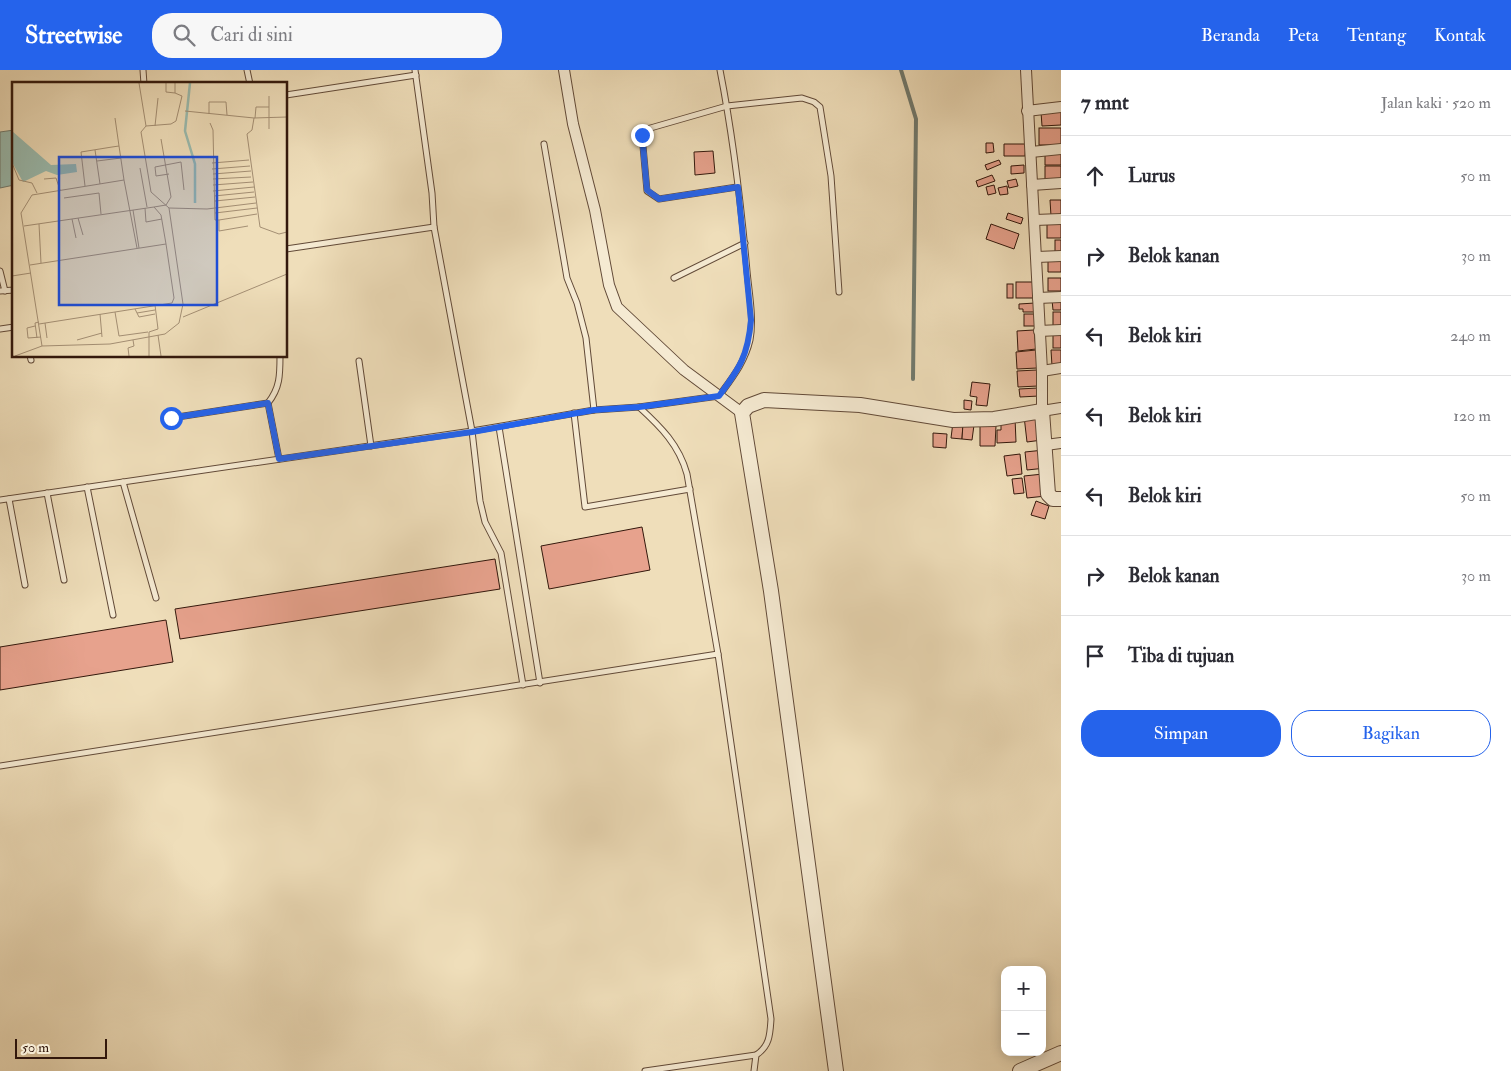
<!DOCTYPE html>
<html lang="id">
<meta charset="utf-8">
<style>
body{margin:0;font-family:"IM FELL Double Pica",serif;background:#f7f7f7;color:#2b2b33}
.controls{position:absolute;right:15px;bottom:15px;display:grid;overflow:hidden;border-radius:10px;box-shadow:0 2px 12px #0003}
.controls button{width:45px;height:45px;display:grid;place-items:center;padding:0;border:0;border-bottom:1px solid #e1e1e2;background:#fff;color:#2b2b33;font:25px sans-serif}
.scale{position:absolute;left:15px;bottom:12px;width:92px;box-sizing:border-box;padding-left:5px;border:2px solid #33180c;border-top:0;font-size:14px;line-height:18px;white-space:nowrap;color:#33180c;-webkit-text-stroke:4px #f5ead2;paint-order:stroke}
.stop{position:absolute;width:15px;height:15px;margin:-11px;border:4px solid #2563eb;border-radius:50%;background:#fff}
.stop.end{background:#2563eb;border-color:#fff;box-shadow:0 1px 5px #0008}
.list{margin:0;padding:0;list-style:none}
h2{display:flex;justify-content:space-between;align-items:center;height:65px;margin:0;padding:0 20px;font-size:21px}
h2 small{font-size:16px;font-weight:400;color:#7c7c81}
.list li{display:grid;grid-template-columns:32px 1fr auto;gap:15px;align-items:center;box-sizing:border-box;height:80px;padding:0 20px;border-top:1px solid #e1e1e2}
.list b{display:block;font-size:19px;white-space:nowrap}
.list em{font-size:16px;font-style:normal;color:#7c7c81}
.actions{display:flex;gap:10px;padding:15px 20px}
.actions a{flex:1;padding:11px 0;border:1px solid #2563eb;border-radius:20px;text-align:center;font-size:18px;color:#2563eb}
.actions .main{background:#2563eb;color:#fff}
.icon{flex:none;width:28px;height:28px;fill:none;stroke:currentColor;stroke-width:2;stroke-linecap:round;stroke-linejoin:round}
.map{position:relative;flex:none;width:1061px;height:1001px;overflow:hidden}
header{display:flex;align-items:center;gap:30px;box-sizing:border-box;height:70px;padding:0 25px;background:#2563eb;color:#fff}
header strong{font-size:24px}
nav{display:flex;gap:28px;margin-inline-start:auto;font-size:18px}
.search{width:350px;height:45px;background:#f7f7f7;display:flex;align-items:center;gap:12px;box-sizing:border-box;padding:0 18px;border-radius:20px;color:#7c7c81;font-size:19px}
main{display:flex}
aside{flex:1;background:#fff}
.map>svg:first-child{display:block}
.water{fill:#9abcb0;stroke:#717a6e}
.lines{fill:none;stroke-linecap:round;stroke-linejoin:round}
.stream{stroke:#717a6e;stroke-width:4}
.building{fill:#e7a28d;stroke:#33180c}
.service-casing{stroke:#624a38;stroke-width:7}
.minor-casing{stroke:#624a38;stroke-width:12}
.tertiary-casing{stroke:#624a38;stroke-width:16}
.service{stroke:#f5ead2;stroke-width:5}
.minor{stroke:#f5ead2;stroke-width:10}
.tertiary{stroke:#f5ead2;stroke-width:14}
.route{stroke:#2563eb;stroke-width:6}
.inset-river{fill:none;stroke:#9abcb0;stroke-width:2.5}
.inset-road{fill:none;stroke:#a48f74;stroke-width:1}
.view{fill:#1d4ed8;fill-opacity:0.15;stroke:#1d4ed8;stroke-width:2.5}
.inset-edge{fill:none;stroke:#33180c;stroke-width:2.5}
</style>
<header>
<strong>Streetwise</strong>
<div class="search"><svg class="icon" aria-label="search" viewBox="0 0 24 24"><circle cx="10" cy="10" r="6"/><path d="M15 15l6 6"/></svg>Cari di sini</div>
<nav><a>Beranda</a><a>Peta</a><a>Tentang</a><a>Kontak</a></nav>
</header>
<main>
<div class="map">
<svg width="1061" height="1001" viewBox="0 0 1061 1001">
<rect width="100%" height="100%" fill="#efdeba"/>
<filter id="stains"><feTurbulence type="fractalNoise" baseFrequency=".004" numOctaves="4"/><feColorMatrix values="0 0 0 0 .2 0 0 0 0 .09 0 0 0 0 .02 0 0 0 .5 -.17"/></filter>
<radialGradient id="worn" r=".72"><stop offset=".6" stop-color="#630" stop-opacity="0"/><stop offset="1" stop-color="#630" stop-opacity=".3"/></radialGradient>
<path class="water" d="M14 60V115L0 118V62Z"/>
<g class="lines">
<path class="stream" d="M901 0 916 49 913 309"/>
</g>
<g class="building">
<path d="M1061 41V55L1042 56 1041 42Z"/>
<rect x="1039" y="58" width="22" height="17"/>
<path d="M986 73H993L994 82 986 83Z"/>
<path d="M1004 74H1026L1025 86H1004Z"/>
<path d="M713 81 715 103 695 105 694 82Z"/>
<rect x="1045" y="81" width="16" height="14"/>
<path d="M999 90 1001 94 987 100 985 95Z"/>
<path d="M1024 95V103L1011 104V96Z"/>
<path d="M1045 96H1061V111L1045 112Z"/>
<path d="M992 105 995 111 978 117 976 111Z"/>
<path d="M1016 109 1018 116 1009 118 1007 111Z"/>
<path d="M994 115 996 123 988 125 986 117Z"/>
<path d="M1007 116 1008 124 1000 125 998 118Z"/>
<path d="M1050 130H1061V146H1051Z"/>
<path d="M1008 143 1023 148 1021 154 1006 149Z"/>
<rect x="1047" y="152" width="14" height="16"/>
<path d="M991 154 1019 164 1014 179 986 169Z"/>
<rect x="1055" y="170" width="6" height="13"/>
<path d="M1048 190 1061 191V202H1048Z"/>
<rect x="1048" y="208" width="13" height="13"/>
<rect x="1016" y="212" width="17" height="16"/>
<rect x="1007" y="214" width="6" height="14"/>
<path d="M1052 230H1061V240H1053Z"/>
<path d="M1035 233V242H1023V239H1019V234Z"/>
<rect x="1053" y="242" width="8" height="16"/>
<rect x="1024" y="244" width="11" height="12"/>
<path d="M1034 260 1036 279 1018 281 1017 261Z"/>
<rect x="1053" y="263" width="8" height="15"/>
<path d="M1036 280 1037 298 1017 299 1016 282Z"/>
<path d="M1051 280H1061V295L1052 296Z"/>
<path d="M1037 300 1038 316 1018 317 1017 301Z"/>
<path d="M972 312 990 314 987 336 976 335 977 327 970 326Z"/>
<path d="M1038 318 1039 326 1020 327 1019 319Z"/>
<path d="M964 330 972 331 971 340 964 339Z"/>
<path d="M1039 344 1042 370 1027 372 1024 346Z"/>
<path d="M1015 348 1016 372 997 373V360H1001V349Z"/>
<path d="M953 352 963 353 962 369 951 368Z"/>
<path d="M963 353 974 355 972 370 962 369Z"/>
<path d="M980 355 996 356 995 376H980Z"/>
<path d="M933 363 947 364 946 378 933 377Z"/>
<path d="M1044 380 1046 398 1027 400 1025 382Z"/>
<path d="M1020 384 1022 404 1007 406 1004 386Z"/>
<path d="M1043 404 1046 426 1027 428 1024 406Z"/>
<path d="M1022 408 1024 423 1014 424 1012 409Z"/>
<path d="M1036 431 1049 436 1045 449 1031 445Z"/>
<path d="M642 457 650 500 549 519 541 476Z"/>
<path d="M495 489 500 519 180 569 175 539Z"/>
<path d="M166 550 173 592 0 620V577Z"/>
</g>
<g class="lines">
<defs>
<g id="service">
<path d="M143 0 144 14"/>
<path d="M247 0 250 14"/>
<path d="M415 0 432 123 434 157"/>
<path d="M286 25 416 5"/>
<path d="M544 74 567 208 577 233 586 268 594 340"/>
<path d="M737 117 659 129 647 121 642 65 647 59 727 36 802 28 814 32 820 37 831 106 839 222"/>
<path d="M286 179 434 157 472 361 480 431 485 452 501 483 523 615"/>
<path d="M0 201 5 221"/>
<path d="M674 208 745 173"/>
<path d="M0 221 14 220"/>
<path d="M0 259 14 257"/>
<path d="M30 286 31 290"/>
<path d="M359 291 371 376"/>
<path d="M639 337 719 326C732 308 745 292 750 270 754 248 749 223 747 201 741 134 733 66 720 0"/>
<path d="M574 343 585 437 690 419"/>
<path d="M171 348 268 333"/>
<path d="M499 357 540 613"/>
<path d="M279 389 268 333C280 318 280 305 280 286"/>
<path d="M123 412 156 528"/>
<path d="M87 417 113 545"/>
<path d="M47 423 64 510"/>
<path d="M9 429 25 515"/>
<path d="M0 430 472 361 594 340 639 337C661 357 679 375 687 404L718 584 771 949C770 964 770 976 756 985L645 1001"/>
<path d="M0 696 718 584"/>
<path d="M754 1001 756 985"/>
</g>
<g id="minor">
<path d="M564 0 573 54 595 140 609 215 617 237 684 300 742 343"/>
<path d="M1026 0 1042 301V341L1061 338"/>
<path d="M1027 41 1061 37"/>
<path d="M1031 82 1061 79"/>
<path d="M1032 115 1061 113"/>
<path d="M1035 150 1061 149"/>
<path d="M1037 187 1061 186"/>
<path d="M1038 228 1061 227"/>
<path d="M1039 261 1061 260"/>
<path d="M1042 301 1061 298"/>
<path d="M1046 375 1061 373"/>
</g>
<g id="tertiary">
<path d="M836 1001 771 521 742 343 748 336 764 330 860 335 953 350 994 349 1042 341 1048 424 1053 429H1061"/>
<path d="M1020 1001 1061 983"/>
</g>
</defs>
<use href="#service" class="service-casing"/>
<use href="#minor" class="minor-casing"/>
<use href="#tertiary" class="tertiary-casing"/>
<use href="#service" class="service"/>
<use href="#minor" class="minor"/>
<use href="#tertiary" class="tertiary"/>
</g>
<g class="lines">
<path class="route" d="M171 348 268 333 279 389 472 362 594 340 639 337 719 326C739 299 748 286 751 250L738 117 659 129 647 120 642 65"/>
</g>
<g transform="translate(12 12)">
<rect width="275" height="275" fill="#efdeba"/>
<path d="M0 49 39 83 64 82 65 90 45 93 34 89 11 100 1 82Z" fill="#9abcb0"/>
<path class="inset-river" d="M178 1 173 49 183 82V121"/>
<path class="inset-road" d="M127 1 134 44M154 1V10L163 11M257 14V47M173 29 242 36 275 35M197 32V20H214L215 33M103 36 107 64M242 36 240 48 235 52 248 145 267 152 275 150M243 36 244 25H257M198 41 201 48 203 138H207V149L236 144M143 44 146 16M83 68 88 102M85 79 109 76M0 81 7 98 20 101 25 111M200 81 237 78M128 86 135 125M200 87 238 84M157 92 144 94 143 85 169 80 172 108M201 92 239 89M32 97 44 96 48 108M201 97 239 95M201 103 241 100M73 104 69 70 100 65 107 64 112 98M201 109 242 105M202 114 242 110M52 116 87 111 89 132M203 119 243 115M142 125 154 123 159 115 149 57M133 126 134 140 150 137M157 126 195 127 244 121M121 128 127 166M203 131 245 126M66 136 71 153M60 137 64 156M207 138 245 132M27 142 29 181M12 144 142 125 149 133 154 162 162 216 160 221 27 242M18 183 154 162M0 194 19 191M123 227 127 235 143 232M103 230 107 254 136 250M125 231 143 228M88 232 90 255M171 235 275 192M33 241 35 256M23 244 15 246 16 256 29 255M146 253 149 274M25 256 23 241 27 240M65 258 90 251M30 264 9 131 20 113 112 98 125 166M3 274 30 264 98 262 153 252 167 241 171 222 157 126 139 110 129 50 134 44 159 42 164 39 170 14 163 11V1M117 274 116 266 122 264 121 258M137 274V250L146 247 143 223"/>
<path class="view" d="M47 75H205V223H47Z"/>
<rect width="275" height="275" class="inset-edge"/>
</g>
<rect width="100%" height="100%" filter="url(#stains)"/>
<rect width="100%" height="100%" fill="url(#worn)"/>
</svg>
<div class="controls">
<button>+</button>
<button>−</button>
</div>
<div class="scale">50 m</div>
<div class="stop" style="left:171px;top:348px"></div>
<div class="stop end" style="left:642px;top:65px"></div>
</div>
<aside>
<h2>7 mnt<small>Jalan kaki · 520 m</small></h2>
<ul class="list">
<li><svg class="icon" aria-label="ahead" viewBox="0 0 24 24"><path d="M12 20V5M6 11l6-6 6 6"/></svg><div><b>Lurus</b></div><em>50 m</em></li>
<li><svg class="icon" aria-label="right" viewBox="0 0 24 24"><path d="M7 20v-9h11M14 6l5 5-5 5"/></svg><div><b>Belok kanan</b></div><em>30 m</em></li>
<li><svg class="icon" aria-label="left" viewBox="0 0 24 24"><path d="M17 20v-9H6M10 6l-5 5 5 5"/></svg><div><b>Belok kiri</b></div><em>240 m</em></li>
<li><svg class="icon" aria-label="left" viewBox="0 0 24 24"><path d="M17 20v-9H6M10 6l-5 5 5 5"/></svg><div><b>Belok kiri</b></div><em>120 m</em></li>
<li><svg class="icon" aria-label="left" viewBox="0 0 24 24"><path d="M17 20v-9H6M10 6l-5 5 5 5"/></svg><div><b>Belok kiri</b></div><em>50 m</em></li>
<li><svg class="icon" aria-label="right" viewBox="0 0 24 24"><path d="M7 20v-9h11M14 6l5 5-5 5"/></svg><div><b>Belok kanan</b></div><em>30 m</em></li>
<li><svg class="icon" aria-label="arrive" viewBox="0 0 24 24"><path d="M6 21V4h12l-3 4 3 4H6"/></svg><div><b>Tiba di tujuan</b></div></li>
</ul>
<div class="actions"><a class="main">Simpan</a><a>Bagikan</a></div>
</aside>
</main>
